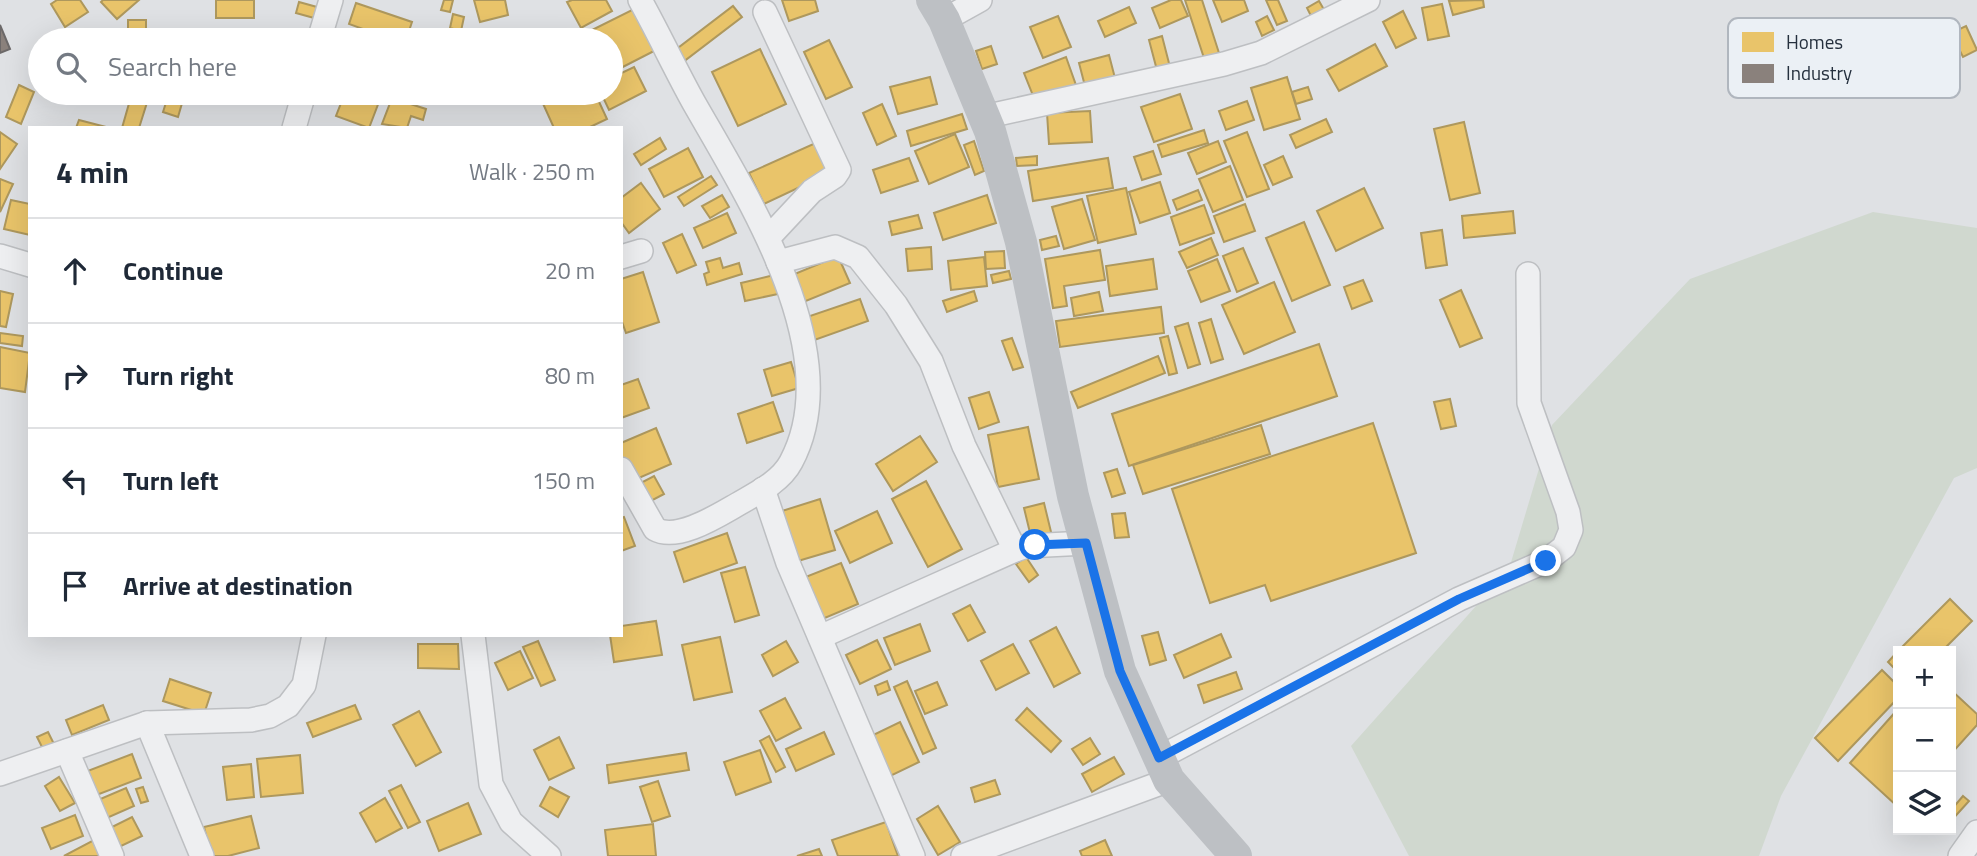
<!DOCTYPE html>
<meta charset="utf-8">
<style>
body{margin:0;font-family:"Titillium Web",sans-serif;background:#f2f2f3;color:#1f2937}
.controls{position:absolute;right:21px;bottom:21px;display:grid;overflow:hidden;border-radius:0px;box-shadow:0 7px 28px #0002}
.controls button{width:63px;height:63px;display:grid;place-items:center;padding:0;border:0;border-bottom:2px solid #e0e1e3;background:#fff;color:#1f2937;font:35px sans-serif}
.stop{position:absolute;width:21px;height:21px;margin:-16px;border:5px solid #1a73e8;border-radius:50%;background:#fff}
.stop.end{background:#1a73e8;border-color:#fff;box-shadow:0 2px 7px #0008}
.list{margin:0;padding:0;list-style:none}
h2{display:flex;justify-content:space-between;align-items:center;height:91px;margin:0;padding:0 28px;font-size:30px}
h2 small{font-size:23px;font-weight:400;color:#747a83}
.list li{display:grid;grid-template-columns:46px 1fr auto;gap:21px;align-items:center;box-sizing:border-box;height:105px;padding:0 28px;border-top:2px solid #e0e1e3}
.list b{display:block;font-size:26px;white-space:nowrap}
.list em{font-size:23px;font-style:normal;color:#747a83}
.icon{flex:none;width:38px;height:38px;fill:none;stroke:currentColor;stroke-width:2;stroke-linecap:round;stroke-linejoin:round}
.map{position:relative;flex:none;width:1977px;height:856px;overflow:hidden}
.search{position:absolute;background:#fff;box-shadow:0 7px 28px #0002;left:28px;top:28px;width:595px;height:77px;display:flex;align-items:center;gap:18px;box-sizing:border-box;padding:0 24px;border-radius:38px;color:#747a83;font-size:26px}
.panel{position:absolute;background:#fff;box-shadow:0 7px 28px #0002;left:28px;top:126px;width:595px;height:511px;border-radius:0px}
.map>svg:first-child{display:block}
.green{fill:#d0d8cf}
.homes{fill:#e9c46a;stroke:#ae985d;stroke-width:2}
.industry{fill:#8a817c;stroke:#6c6969;stroke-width:2}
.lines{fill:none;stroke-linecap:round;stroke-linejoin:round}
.minor-casing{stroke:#bdbfc2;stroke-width:26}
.minor{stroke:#eeeff1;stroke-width:23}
.secondary{stroke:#bdc0c4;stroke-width:32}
.route{stroke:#1a73e8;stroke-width:9}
.key{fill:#ebf0f5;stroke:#b0b6be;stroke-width:2}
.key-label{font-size:19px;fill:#25303e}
</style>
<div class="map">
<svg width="1977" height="856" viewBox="0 0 1977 856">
<rect width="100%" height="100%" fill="#dfe1e4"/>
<path class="green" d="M1873 212 1977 228V468L1954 478 1781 796 1759 856H1409L1351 746 1509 569 1552 425 1690 279Z"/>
<g class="homes">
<path d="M57 0H80L88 12 65 27 51 4Z"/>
<path d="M103 0H139L117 19 101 2Z"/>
<rect x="216" y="0" width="38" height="18"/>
<path d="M444 0H453L450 12 441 10Z"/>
<path d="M474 0H505L508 15 480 22Z"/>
<path d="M572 0H606L612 11 581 28 567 2Z"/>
<path d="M782 0H815L818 11 789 21Z"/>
<path d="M1171 0H1181L1188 16 1160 28 1152 8Z"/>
<path d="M1185 0H1202L1219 53 1204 58Z"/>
<path d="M1213 0H1244L1248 11 1222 22Z"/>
<path d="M1266 0H1278L1287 21 1277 25Z"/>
<path d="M1483 0 1484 7 1453 15 1449 1Z"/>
<path d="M1319 1 1326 13 1313 20 1307 8Z"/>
<path d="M299 2 317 7 314 18 296 13Z"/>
<path d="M356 3 412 22 406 40H393L349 24Z"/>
<path d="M1442 4 1449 36 1428 40 1422 8Z"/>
<path d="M733 6 742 17 683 62 674 51Z"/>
<path d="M1129 7 1136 23 1105 37 1098 21Z"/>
<path d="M634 9 654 51 611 73V40H582L580 36Z"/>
<path d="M1403 11 1416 38 1396 48 1383 22Z"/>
<path d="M453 14 464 17 461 31 450 28Z"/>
<path d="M1058 16 1071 47 1043 58 1030 27Z"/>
<path d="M1267 16 1274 30 1262 36 1256 22Z"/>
<rect x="128" y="20" width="18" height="16"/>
<path d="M1966 26 1977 50 1963 57 1951 33Z"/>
<path d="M205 29 227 32 226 40H203Z"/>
<path d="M106 30 108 40H100L97 33Z"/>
<path d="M1162 36 1171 71 1158 74 1149 40Z"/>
<path d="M829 40 852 87 826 99 804 52Z"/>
<path d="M1375 44 1387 66 1339 91 1327 70Z"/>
<path d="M991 46 997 64 982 69 976 51Z"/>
<path d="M760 49 786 104 738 126 712 72Z"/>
<path d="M1109 55 1116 82 1086 90 1079 63Z"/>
<path d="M1066 57 1077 88 1036 103 1024 73Z"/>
<path d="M634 67 646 91 609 110 601 93H611V78Z"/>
<path d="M930 77 937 104 898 114 890 87Z"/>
<path d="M1287 77 1300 119 1264 130 1251 88Z"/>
<path d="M19 85 34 92 21 124 6 117Z"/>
<path d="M1308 87 1312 99 1296 104 1292 92Z"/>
<path d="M132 93H150L139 128H122Z"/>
<path d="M169 93H185L178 117 163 112Z"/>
<path d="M345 93 382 94 369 128 336 116Z"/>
<path d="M393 93H416L414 101Z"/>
<path d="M550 93H595L607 119 588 128H554L540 97Z"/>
<path d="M1180 94 1192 129 1154 142 1141 107Z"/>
<path d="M392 98 426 109 423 120 411 116 407 128 382 124Z"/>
<path d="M1247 101 1254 120 1226 130 1219 111Z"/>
<path d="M882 104 896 136 877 145 863 113Z"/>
<path d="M1090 111 1092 142 1049 144 1047 113Z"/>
<path d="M962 114 967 129 911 146 907 131Z"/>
<path d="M1326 119 1332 132 1296 148 1290 135Z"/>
<path d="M79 120 106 127 76 128Z"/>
<path d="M1464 122 1480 193 1450 200 1434 129Z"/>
<path d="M1204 130 1208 143 1162 157 1158 145Z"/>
<path d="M0 132 17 144 0 169Z"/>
<path d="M1247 132 1269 189 1247 197 1224 141Z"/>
<path d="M955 134 969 167 929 184 915 151Z"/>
<path d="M660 138 666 149 641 165 634 154Z"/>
<path d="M820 141 834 171 764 204 749 173Z"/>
<path d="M974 141 984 171 975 175 964 145Z"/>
<path d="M1218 141 1226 162 1197 174 1188 153Z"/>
<path d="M688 148 703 177 664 197 649 169Z"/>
<path d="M1153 151 1161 174 1142 180 1134 157Z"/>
<path d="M1037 156V165L1017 166 1016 158Z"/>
<path d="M1283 156 1292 177 1273 185 1264 165Z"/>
<path d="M909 158 918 181 881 193 873 170Z"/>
<path d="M1108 158 1113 188 1033 201 1028 171Z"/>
<path d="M1230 166 1243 200 1213 212 1199 179Z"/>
<path d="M711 176 717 185 684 206 678 197Z"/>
<path d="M0 179 13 184 0 212Z"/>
<path d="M1160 182 1170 213 1140 223 1129 192Z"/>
<path d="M641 183 660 209 629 233 621 222V198Z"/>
<path d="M1126 188 1136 234 1098 243 1087 196Z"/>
<path d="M1364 188 1383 228 1336 251 1317 211Z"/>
<path d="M1198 190 1202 200 1177 210 1173 200Z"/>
<path d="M722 195 729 207 710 218 702 206Z"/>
<path d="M987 195 996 223 943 240 934 213Z"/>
<path d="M1082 199 1095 240 1064 249 1052 207Z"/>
<path d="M11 200 30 204V235L4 229Z"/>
<path d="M1245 204 1255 231 1224 242 1214 216Z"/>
<path d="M1204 205 1214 233 1180 245 1171 217Z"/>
<path d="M1513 211 1515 233 1464 238 1462 216Z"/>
<path d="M727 213 736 233 703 248 694 228Z"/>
<path d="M918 215 922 228 892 235 889 222Z"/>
<path d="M1304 222 1330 285 1292 301 1266 238Z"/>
<path d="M1442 230 1447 265 1426 268 1421 233Z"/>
<path d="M682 234 696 265 677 273 663 243Z"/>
<path d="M1056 236 1059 246 1042 250 1040 240Z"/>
<path d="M1211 238 1218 255 1187 268 1179 252Z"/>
<path d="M931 247 932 269 908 271 906 249Z"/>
<path d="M1243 248 1258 283 1237 292 1223 256Z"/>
<path d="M1100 250 1105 280 1064 286 1067 306 1053 308 1045 259Z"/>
<path d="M1004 251 1005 268 986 269 985 252Z"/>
<path d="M838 256 850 283 796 305 785 278Z"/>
<path d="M984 257 987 286 951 290 948 261Z"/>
<path d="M720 258 723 268 739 263 742 274 707 285 704 274 709 272 706 262Z"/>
<path d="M1153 259 1157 289 1110 296 1106 266Z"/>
<path d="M1217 259 1230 291 1201 302 1188 271Z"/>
<path d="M1009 271 1011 279 993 283 991 275Z"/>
<path d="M643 272 659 322 626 333 621 319V279Z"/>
<path d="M774 275 778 294 745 301 741 283Z"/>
<path d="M1363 280 1372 301 1352 309 1344 287Z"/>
<path d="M1274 282 1295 332 1244 354 1222 305Z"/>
<path d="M1461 290 1482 338 1460 347 1440 300Z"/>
<path d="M0 291 13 294 6 327 0 326Z"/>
<path d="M974 291 977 301 947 312 943 301Z"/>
<path d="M1099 292 1103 311 1074 316 1071 298Z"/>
<path d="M860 299 868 321 806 343 798 320Z"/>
<path d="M1161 307 1164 333 1060 347 1056 321Z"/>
<path d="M1211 319 1223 359 1211 363 1199 323Z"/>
<path d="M1188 323 1200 364 1188 368 1175 327Z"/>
<path d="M0 333 23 336 22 346 0 343Z"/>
<path d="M1168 336 1177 373 1169 375 1160 338Z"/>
<path d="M1012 338 1023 367 1013 370 1002 341Z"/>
<path d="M1319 344 1337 396 1129 466 1112 414Z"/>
<path d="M0 347 30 353 25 392 0 388Z"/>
<path d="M1158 356 1165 373 1078 408 1071 392Z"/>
<path d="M791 362 799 388 772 396 764 370Z"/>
<path d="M638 379 649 408 621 418V385Z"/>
<path d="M989 392 999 422 979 429 969 398Z"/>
<path d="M1450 399 1456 426 1441 429 1434 402Z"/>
<path d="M773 402 783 431 747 443 738 414Z"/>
<path d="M1373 423 1416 553 1271 601 1265 585 1210 603 1172 489Z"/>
<path d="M1261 425 1270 454 1143 494 1133 465Z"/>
<path d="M1028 427 1039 479 998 487 988 435Z"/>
<path d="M656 428 671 464 632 481 621 456V443Z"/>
<path d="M920 436 937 462 893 491 876 464Z"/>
<path d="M1117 469 1125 493 1112 497 1104 473Z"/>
<path d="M654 476 664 494 647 503 637 485Z"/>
<path d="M926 481 962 549 928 567 892 499Z"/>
<path d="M820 499 835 550 798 561 782 511Z"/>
<path d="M1044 503 1052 536 1032 541 1024 508Z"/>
<path d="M877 511 892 543 850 563 835 531Z"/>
<path d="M1125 513 1129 537 1115 538 1112 514Z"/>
<path d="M624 517 635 546 621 551V518Z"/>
<path d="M727 533 737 563 684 582 674 552Z"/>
<path d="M1026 557 1038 575 1029 582 1016 564Z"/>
<path d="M841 563 858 604 820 620 803 578Z"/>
<path d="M745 567 759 615 735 622 721 573Z"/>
<path d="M1950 599 1972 621 1942 651H1898Z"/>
<path d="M970 605 985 632 968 641 953 614Z"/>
<path d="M656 621 662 655 614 662 610 635H621V626Z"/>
<path d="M920 624 930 651 895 665 884 638Z"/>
<path d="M1056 627 1080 673 1054 687 1030 641Z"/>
<path d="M1158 632 1166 660 1150 665 1142 636Z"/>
<path d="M1221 634 1231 657 1184 678 1174 655Z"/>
<path d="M720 637 732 692 694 700 682 645Z"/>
<path d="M877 640 891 669 860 684 846 655Z"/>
<path d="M538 641 555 680 541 686 523 647Z"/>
<path d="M786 641 798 662 773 676 762 655Z"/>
<path d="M418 644H458L459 669 418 668Z"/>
<path d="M1013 644 1029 673 996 690 981 661Z"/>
<path d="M520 651 533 678 508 690 495 663Z"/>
<path d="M1898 651V672L1888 662Z"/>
<path d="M1882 670 1898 686V698L1838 761 1815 738Z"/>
<path d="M1236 672 1242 689 1204 703 1198 685Z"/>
<path d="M170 679 211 693 204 714 163 701Z"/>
<path d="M887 681 890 690 878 695 875 686Z"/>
<path d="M907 681 936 748 923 754 894 687Z"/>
<path d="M937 682 947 705 925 714 915 691Z"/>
<path d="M1951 690 1977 714V725L1951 754Z"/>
<path d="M785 698 801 728 776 741 760 711Z"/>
<path d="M103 705 109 720 72 735 66 720Z"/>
<path d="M355 705 361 719 313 737 307 723Z"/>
<path d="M1027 708 1061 741 1051 752 1016 720Z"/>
<path d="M1898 709V807L1850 763Z"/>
<path d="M419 711 441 752 416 766 393 725Z"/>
<path d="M900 722 919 762 884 779 865 739Z"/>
<path d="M48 732 54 744 43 749 37 737Z"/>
<path d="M824 732 834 754 796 771 786 749Z"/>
<path d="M769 736 785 767 776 772 760 741Z"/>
<path d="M559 737 574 768 549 780 534 750Z"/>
<path d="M1090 738 1100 754 1083 765 1072 749Z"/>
<path d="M760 750 771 782 736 795 724 762Z"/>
<path d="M686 753 689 770 609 783 607 765Z"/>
<path d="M132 754 141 778 94 796 85 772Z"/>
<path d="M300 755 303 793 261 797 257 759Z"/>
<path d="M1114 757 1124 774 1092 792 1082 774Z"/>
<path d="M251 764 254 797 227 800 223 767Z"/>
<path d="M59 777 75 803 60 811 45 786Z"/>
<path d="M995 780 1000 794 975 802 971 788Z"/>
<path d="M658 781 670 816 652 822 640 787Z"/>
<path d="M401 785 420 822 408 828 389 791Z"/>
<path d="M143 787 148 801 141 803 136 789Z"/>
<path d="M550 787 569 797 558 817 540 806Z"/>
<path d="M126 788 134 806 100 821 91 803Z"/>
<path d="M1963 796 1969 801 1951 821V810Z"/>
<path d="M385 798 402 828 376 842 360 813Z"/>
<path d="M468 803 481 834 439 851 427 821Z"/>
<path d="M938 806 960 842 938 855 917 819Z"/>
<path d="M75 815 83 836 51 849 42 828Z"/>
<path d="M251 816 259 848 228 856H211L204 827Z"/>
<path d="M132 817 142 836 119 847 110 828Z"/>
<path d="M886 822 898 856H838L832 840Z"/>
<path d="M653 824 656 856H608L605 830Z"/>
<path d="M94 840 103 856H64Z"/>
<path d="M1105 840 1112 856H1082L1080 851Z"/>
<path d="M819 849 822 856H797Z"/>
</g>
<path class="industry" d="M0 25 10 49 0 53Z"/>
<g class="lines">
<defs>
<g id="minor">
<path d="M765 12 839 170 835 176 812 191 769 237"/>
<path d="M944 20 980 0"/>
<path d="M319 40 331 0"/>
<path d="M984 117 1224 64 1261 53 1368 0"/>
<path d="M294 128 304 93"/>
<path d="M0 256 30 265"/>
<path d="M621 257 641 251"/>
<path d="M778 262 835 247 858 257 896 305 931 361 964 446 1015 550"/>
<path d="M621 469 655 529C676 541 714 518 733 507 753 495 780 483 791 462 849 354 747 196 694 103 675 69 659 34 640 0"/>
<path d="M763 489 788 563 913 856"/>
<path d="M473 635 491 784 511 822 549 856"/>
<path d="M820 637 1015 550 1027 546 1086 543"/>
<path d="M147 723 202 856"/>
<path d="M67 751 112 856"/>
<path d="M1159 758 1459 599 1546 561 1564 547 1571 530 1568 512 1529 403 1528 274"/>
<path d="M0 774 147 723 251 720 270 716 288 706 304 685 314 635"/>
<path d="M963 856 1169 780"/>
<path d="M1960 856 1977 832"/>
</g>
</defs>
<use href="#minor" class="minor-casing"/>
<use href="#minor" class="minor"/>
<path class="secondary" d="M932 0 944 20 990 131 1021 242 1073 496 1120 671 1169 780 1236 856"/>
</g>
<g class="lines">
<path class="route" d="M1035 545 1086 543 1120 671 1159 758 1459 599 1546 561"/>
</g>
<rect x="1728" y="18" width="232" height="80" rx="10" class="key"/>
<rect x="1742" y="32" width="32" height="20" fill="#e9c46a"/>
<rect x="1742" y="64" width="32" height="19" fill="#8a817c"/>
<g class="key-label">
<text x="1786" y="49">Homes</text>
<text x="1786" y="80">Industry</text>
</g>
</svg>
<div class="controls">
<button>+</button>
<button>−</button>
<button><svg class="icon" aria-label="layers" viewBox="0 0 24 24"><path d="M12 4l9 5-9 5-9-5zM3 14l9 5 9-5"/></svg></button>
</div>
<div class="stop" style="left:1035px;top:545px"></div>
<div class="stop end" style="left:1546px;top:561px"></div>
<div class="search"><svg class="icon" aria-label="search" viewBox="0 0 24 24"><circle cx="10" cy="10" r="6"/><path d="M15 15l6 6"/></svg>Search here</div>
<section class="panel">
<h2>4 min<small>Walk · 250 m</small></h2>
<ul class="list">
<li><svg class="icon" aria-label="ahead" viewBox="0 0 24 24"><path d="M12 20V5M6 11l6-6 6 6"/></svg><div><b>Continue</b></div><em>20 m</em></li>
<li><svg class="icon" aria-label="right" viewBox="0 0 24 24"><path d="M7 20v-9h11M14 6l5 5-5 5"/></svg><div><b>Turn right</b></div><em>80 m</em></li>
<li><svg class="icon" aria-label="left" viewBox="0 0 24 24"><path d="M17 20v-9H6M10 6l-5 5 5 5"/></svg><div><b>Turn left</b></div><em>150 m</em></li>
<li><svg class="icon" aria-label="arrive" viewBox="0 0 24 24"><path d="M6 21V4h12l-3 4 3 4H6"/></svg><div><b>Arrive at destination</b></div></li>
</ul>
</section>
</div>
